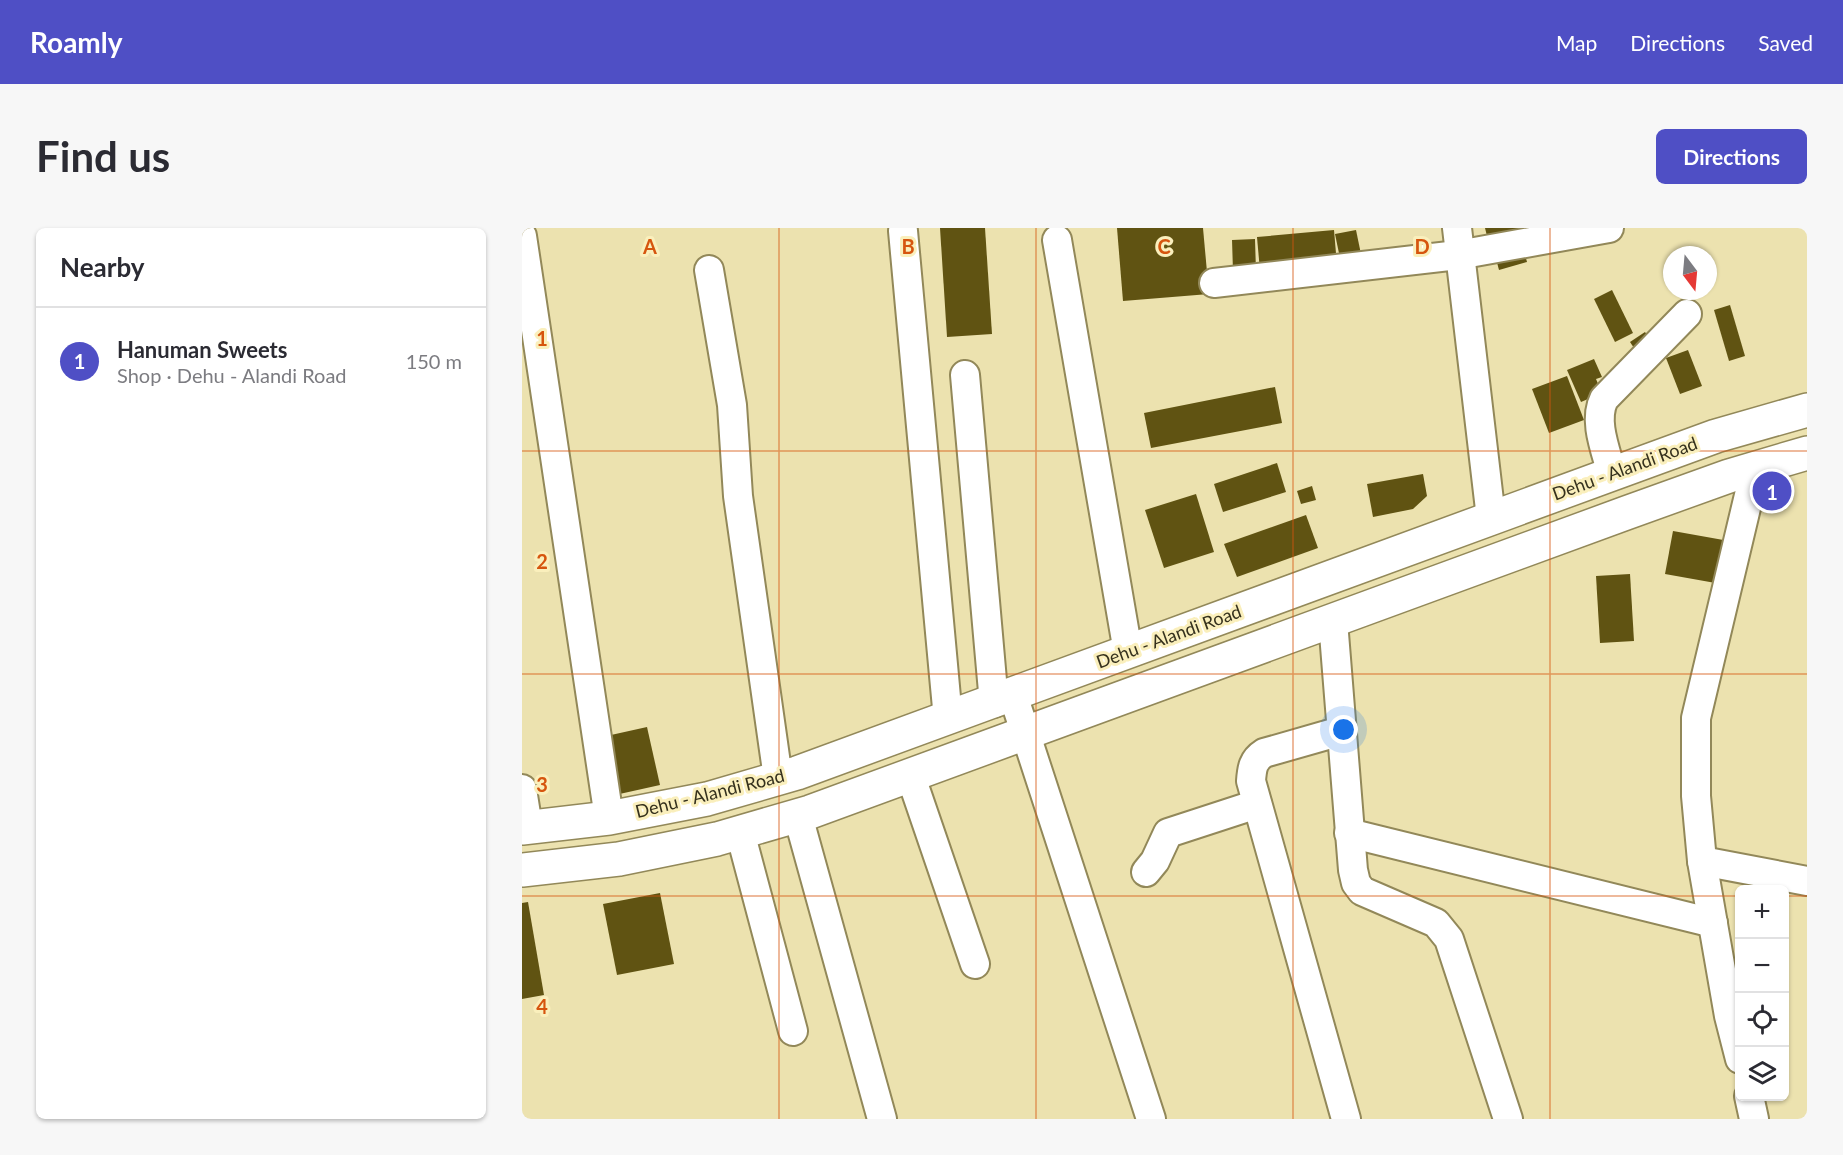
<!DOCTYPE html>
<meta charset="utf-8">
<style>
body{margin:0;font-family:Lato,sans-serif;background:#f7f7f7;color:#2b2b33}
.controls{position:absolute;right:18px;bottom:18px;display:grid;overflow:hidden;border-radius:9px;box-shadow:0 2px 4px #0004}
.controls button{width:54px;height:54px;display:grid;place-items:center;padding:0;border:0;border-bottom:2px solid #e1e1e2;background:#fff;color:#2b2b33;font:30px sans-serif}
.compass{position:absolute;left:1141px;top:18px;width:54px;height:54px;border-radius:50%;background:#fff;box-shadow:0 2px 4px #0004;rotate:164deg}
.you{position:absolute;left:822px;top:502px;width:21px;height:21px;margin:-15px;border:4px solid #fff;border-radius:50%;background:#1a73e8;box-shadow:0 0 0 9px #1a73e833}
.badge{display:grid;place-items:center;width:39px;height:39px;border-radius:50%;background:#4f4fc5;color:#fff;font-size:20px;font-weight:700}
.pin{position:absolute;translate:-50% -50%;border:3px solid #fff;box-shadow:0 2px 6px #0006}
.list{margin:0;padding:0;list-style:none}
h2{display:flex;justify-content:space-between;align-items:center;height:78px;margin:0;padding:0 24px;font-size:26px}
h2 small{font-size:20px;font-weight:400;color:#7c7c81}
.list li{display:grid;grid-template-columns:39px 1fr auto;gap:18px;align-items:center;box-sizing:border-box;height:108px;padding:0 24px;border-top:2px solid #e1e1e2}
.list b{display:block;font-size:22px;white-space:nowrap}
.list p{margin:0;font-size:20px;white-space:nowrap;color:#7c7c81}
.list em{font-size:20px;font-style:normal;color:#7c7c81}
.icon{flex:none;width:33px;height:33px;fill:none;stroke:currentColor;stroke-width:2;stroke-linecap:round;stroke-linejoin:round}
.map{position:relative;flex:none;width:1285px;height:891px;overflow:hidden;border-radius:9px}
header{display:flex;align-items:center;gap:36px;box-sizing:border-box;height:84px;padding:0 30px;background:#4f4fc5;color:#fff}
header strong{font-size:28px}
nav{display:flex;gap:33px;margin-inline-start:auto;font-size:21px}
.intro{display:flex;align-items:center;justify-content:space-between;box-sizing:border-box;height:144px;padding:0 36px}
h1{margin:0;font-size:42px}
.button{padding:15px 27px;border-radius:9px;background:#4f4fc5;color:#fff;font-size:21px;font-weight:700}
main{display:flex;gap:36px;padding:0 36px}
aside{flex:1;background:#fff;border-radius:9px;box-shadow:0 2px 4px #0004}
.map>svg:first-child{display:block}
.building{fill:#605312}
.lines{fill:none;stroke-linecap:round;stroke-linejoin:round}
.minor-casing{stroke:#928859;stroke-width:32}
.major-casing{stroke:#928859;stroke-width:36}
.minor{stroke:#fff;stroke-width:28}
.major{stroke:#fff;stroke-width:33}
.grid{fill:none;stroke:#d6550e;stroke-width:1.5;stroke-opacity:0.55}
.labels{text-anchor:middle;stroke-width:6;stroke-linejoin:round;paint-order:stroke}
.street-label{font-size:18px;fill:#35311d;stroke:#faefbc}
.grid-label{font-size:20px;text-anchor:middle;font-weight:bold;fill:#d6550e;stroke:#faefbc;stroke-width:6;stroke-linejoin:round;paint-order:stroke}
</style>
<header>
<strong>Roamly</strong>
<nav><a>Map</a><a>Directions</a><a>Saved</a></nav>
</header>
<div class="intro"><h1>Find us</h1><a class="button">Directions</a></div>
<main>
<aside>
<h2>Nearby<small></small></h2>
<ul class="list">
<li><span class="badge">1</span><div><b>Hanuman Sweets</b><p>Shop · Dehu - Alandi Road</p></div><em>150 m</em></li>
</ul>
</aside>
<div class="map">
<svg width="1285" height="891" viewBox="0 0 1285 891">
<rect width="100%" height="100%" fill="#ece2af"/>
<g class="building">
<path d="M418 0H463L470 106 425 109Z"/>
<path d="M595 0H681L687 66 601 73Z"/>
<path d="M963 0H997V1L965 8Z"/>
<path d="M812 2 815 37 738 43 735 9Z"/>
<path d="M834 2 840 31 819 35 813 6Z"/>
<path d="M733 11 734 44H711L710 12Z"/>
<path d="M1001 19 1005 34 977 42 973 27Z"/>
<path d="M1090 62 1111 105 1093 114 1072 71Z"/>
<path d="M1208 77 1223 128 1207 133 1192 82Z"/>
<path d="M1123 104 1133 118 1118 129 1108 114Z"/>
<path d="M1166 122 1180 158 1158 166 1144 130Z"/>
<path d="M1072 131 1080 149 1074 151 1080 165 1059 174 1045 142Z"/>
<path d="M1045 148 1062 192 1027 205 1010 161Z"/>
<path d="M753 159 760 195 629 220 622 185Z"/>
<path d="M755 235 764 264 701 284 692 256Z"/>
<path d="M901 246 905 268 891 281 851 289 845 256Z"/>
<path d="M790 258 794 272 779 276 775 263Z"/>
<path d="M674 266 692 324 642 340 623 282Z"/>
<path d="M784 287 796 320 715 349 702 316Z"/>
<path d="M1151 303 1207 313 1199 356 1143 346Z"/>
<path d="M1108 346 1112 413 1078 415 1074 348Z"/>
<path d="M125 499 138 557 93 567 80 509Z"/>
<path d="M138 665 152 736 95 747 81 676Z"/>
<path d="M6 674 22 767 0 771V675Z"/>
</g>
<g class="lines">
<defs>
<g id="minor">
<path d="M935 0 969 290"/>
<path d="M381 3 426 491"/>
<path d="M0 8 87 590"/>
<path d="M535 12 606 424"/>
<path d="M187 42 210 177 216 268 256 550"/>
<path d="M692 55 936 27 1087 0"/>
<path d="M443 147 472 475"/>
<path d="M1090 246C1084 223 1071 193 1082 171L1165 86"/>
<path d="M811 393 831 642 834 655 840 663 914 695 927 711 986 891"/>
<path d="M491 467 629 891"/>
<path d="M819 503 742 525C731 532 730 540 729 553L824 891"/>
<path d="M389 549 453 736"/>
<path d="M0 561 6 599"/>
<path d="M276 588 360 891"/>
<path d="M218 604 271 803"/>
<path d="M827 605 1191 695"/>
<path d="M1180 633 1285 653"/>
<path d="M624 644 633 633 646 605 735 576"/>
<path d="M1218 831 1207 788 1180 633 1174 568V490L1233 242"/>
<path d="M1227 868 1232 891"/>
</g>
<g id="major">
<path d="M0 600 87 590 185 571 275 545 1090 246 1194 208 1285 182"/>
<path d="M0 642 97 631 195 611 288 584 1104 285 1207 248 1285 225"/>
</g>
</defs>
<use href="#minor" class="minor-casing"/>
<use href="#major" class="major-casing"/>
<use href="#minor" class="minor"/>
<use href="#major" class="major"/>
</g>
<path class="grid" d="M257 0V891M514 0V891M771 0V891M1028 0V891M0 223H1285M0 446H1285M0 668H1218M1262 668H1285"/>
<g class="labels">
<g class="street-label">
<text transform="translate(1103 241) rotate(-20)" y="6">Dehu - Alandi Road</text>
<text transform="translate(647 409) rotate(-20)" y="6">Dehu - Alandi Road</text>
<text transform="translate(188 566) rotate(-14)" y="6">Dehu - Alandi Road</text>
</g>
</g>
<g class="grid-label">
<text x="128" y="26">A</text>
<text x="386" y="26">B</text>
<text x="642" y="26">C</text>
<text x="900" y="26">D</text>
<text x="20" y="118">1</text>
<text x="20" y="341">2</text>
<text x="20" y="564">3</text>
<text x="20" y="786">4</text>
</g>
</svg>
<div class="controls">
<button>+</button>
<button>−</button>
<button><svg class="icon" aria-label="locate" viewBox="0 0 24 24"><circle cx="12" cy="12" r="6"/><path d="M12 2v4M12 18v4M2 12h4M18 12h4"/></svg></button>
<button><svg class="icon" aria-label="layers" viewBox="0 0 24 24"><path d="M12 4l9 5-9 5-9-5zM3 14l9 5 9-5"/></svg></button>
</div>
<svg class="compass" viewBox="-18 -18 36 36"><path d="M0-13l5 13h-10z" fill="#e53935"/><path d="M0 13l5-13h-10z" fill="#7c7c81"/></svg>
<div class="you"></div>
<div class="pin badge" style="left:1250px;top:263px">1</div>
</div>
</main>
